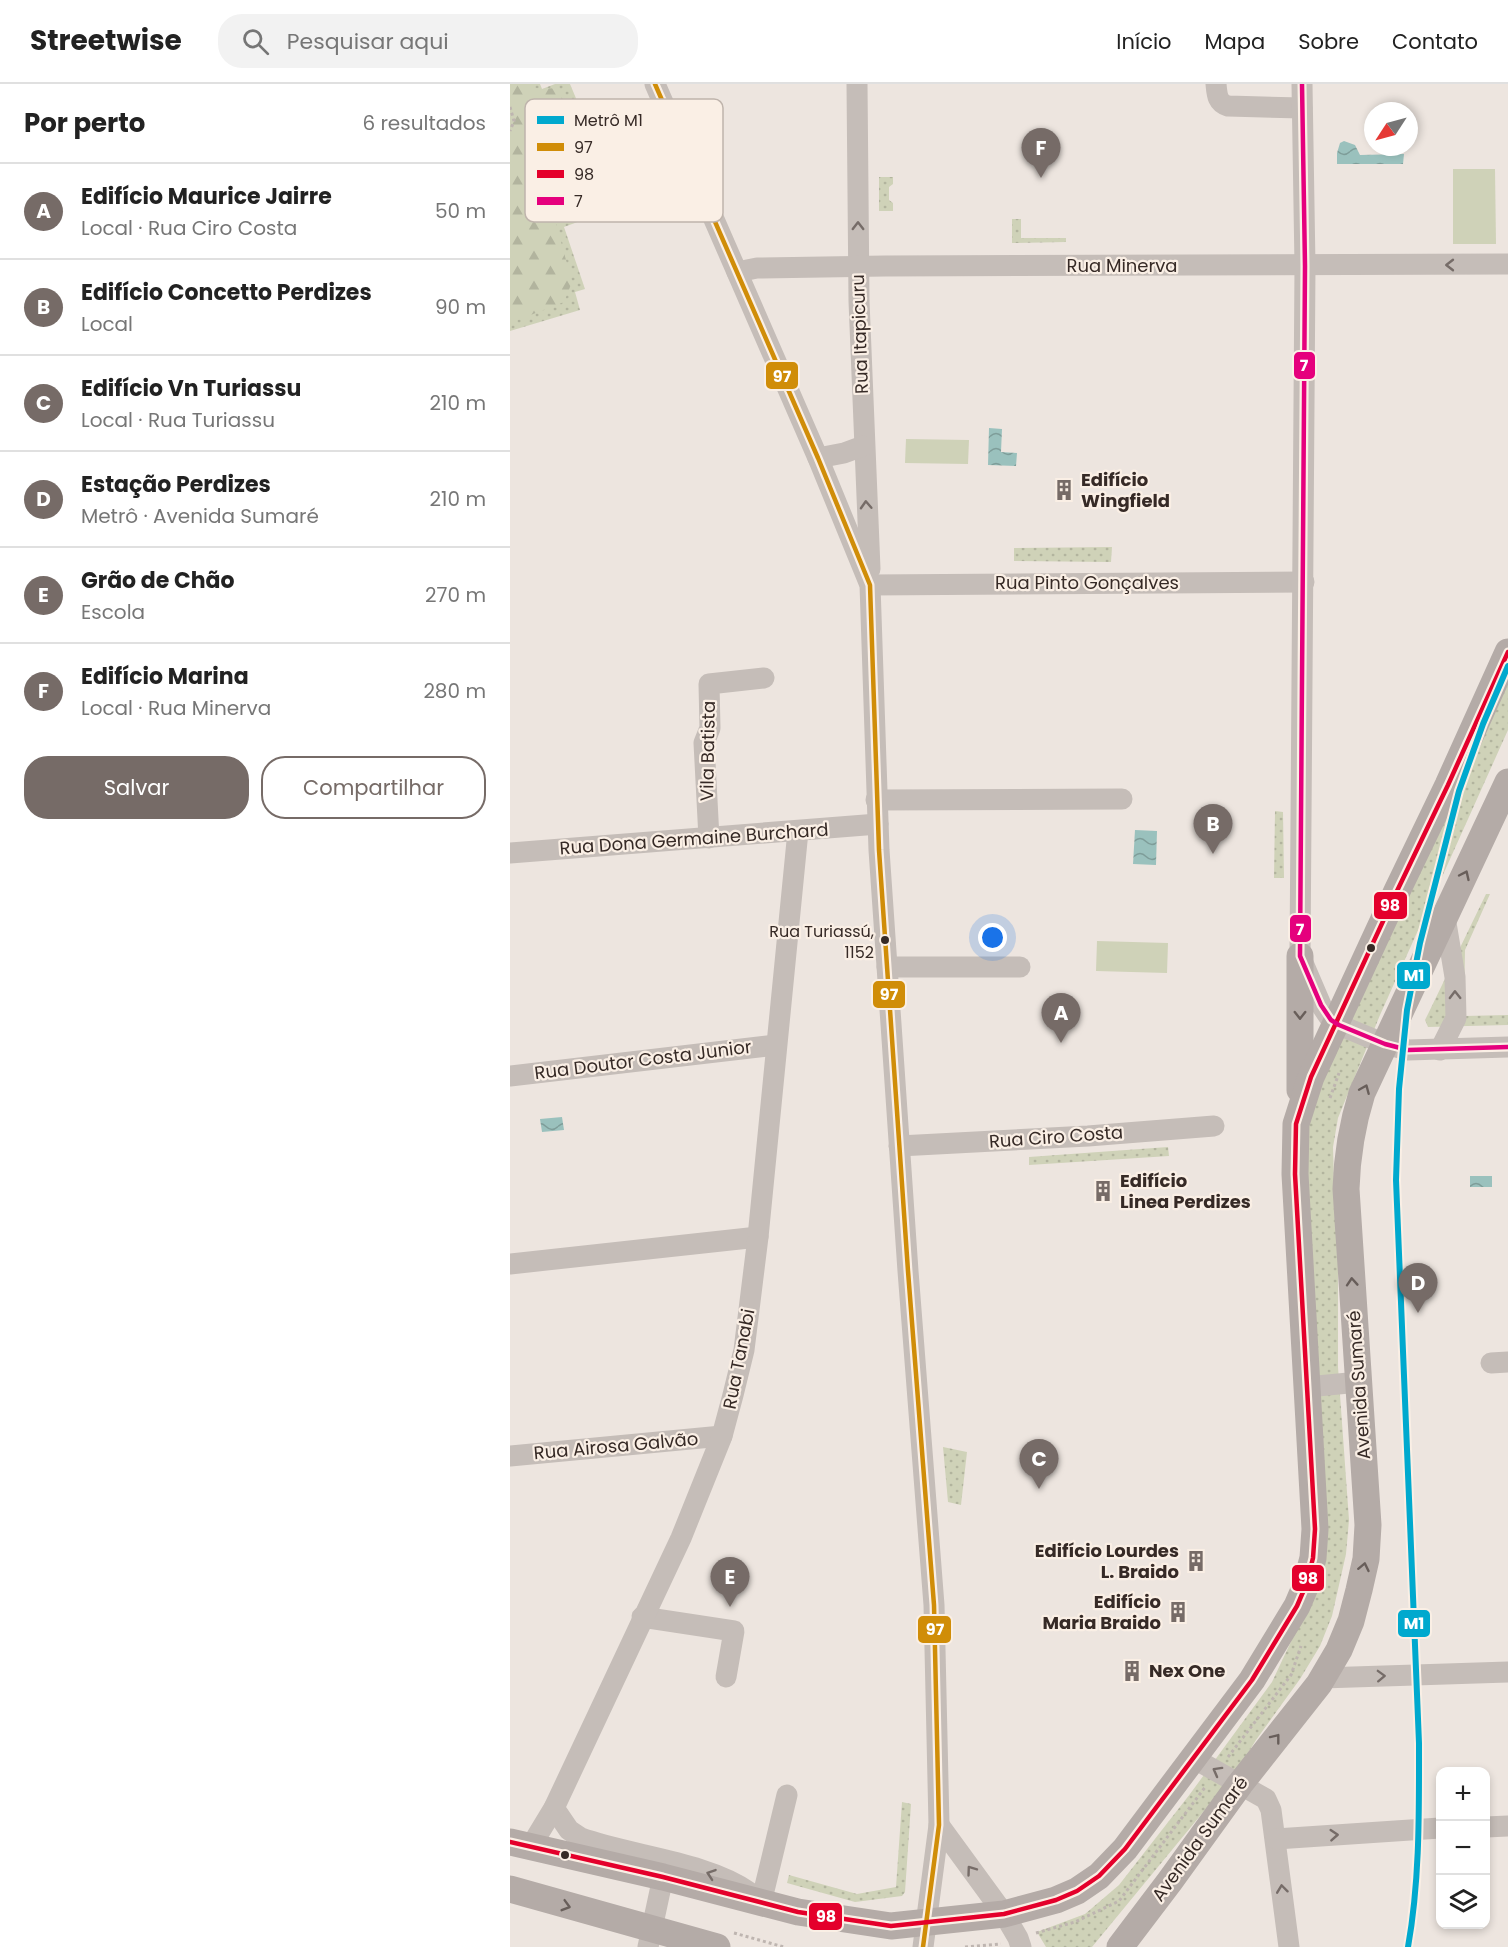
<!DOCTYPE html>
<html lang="pt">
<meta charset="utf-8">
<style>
body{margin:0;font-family:Poppins,sans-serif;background:#f2f2f2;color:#222}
.controls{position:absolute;right:18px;bottom:18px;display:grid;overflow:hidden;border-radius:12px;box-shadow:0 3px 9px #0003}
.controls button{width:54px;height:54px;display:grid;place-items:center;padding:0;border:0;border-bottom:2px solid #e0e0e0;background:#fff;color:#222;font:30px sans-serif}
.compass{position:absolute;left:854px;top:18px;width:54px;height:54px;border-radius:50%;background:#fff;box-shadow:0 3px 9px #0003;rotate:234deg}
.you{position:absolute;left:483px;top:854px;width:21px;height:21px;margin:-15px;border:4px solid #fff;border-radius:50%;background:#1a73e8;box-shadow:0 0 0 9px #1a73e833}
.badge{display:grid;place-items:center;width:39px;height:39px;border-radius:50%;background:#766b67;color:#fff;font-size:20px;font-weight:700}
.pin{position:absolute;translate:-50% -50px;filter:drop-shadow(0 2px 3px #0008)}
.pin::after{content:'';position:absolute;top:32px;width:21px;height:18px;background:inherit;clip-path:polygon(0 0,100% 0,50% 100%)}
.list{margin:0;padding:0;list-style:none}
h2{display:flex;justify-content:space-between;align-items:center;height:78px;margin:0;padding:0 24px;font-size:26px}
h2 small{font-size:20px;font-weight:400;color:#767676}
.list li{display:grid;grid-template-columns:39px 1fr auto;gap:18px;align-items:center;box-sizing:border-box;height:96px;padding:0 24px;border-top:2px solid #e0e0e0}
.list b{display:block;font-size:22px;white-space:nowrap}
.list p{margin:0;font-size:20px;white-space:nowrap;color:#767676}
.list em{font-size:20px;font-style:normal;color:#767676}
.actions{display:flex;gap:12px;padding:18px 24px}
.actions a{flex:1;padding:14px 0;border:2px solid #766b67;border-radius:24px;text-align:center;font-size:21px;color:#766b67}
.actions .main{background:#766b67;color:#fff}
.icon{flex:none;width:33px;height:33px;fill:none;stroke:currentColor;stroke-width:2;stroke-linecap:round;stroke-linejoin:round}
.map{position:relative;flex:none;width:998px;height:1863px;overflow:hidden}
header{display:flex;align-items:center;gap:36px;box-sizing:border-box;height:84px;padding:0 30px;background:#fff;border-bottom:2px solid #e0e0e0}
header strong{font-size:28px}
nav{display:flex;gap:33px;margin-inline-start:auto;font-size:21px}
.search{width:420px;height:54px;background:#f2f2f2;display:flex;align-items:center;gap:15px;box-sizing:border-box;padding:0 21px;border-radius:24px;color:#767676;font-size:22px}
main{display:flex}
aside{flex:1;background:#fff}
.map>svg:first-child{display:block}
.green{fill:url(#green-dots)}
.forest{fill:url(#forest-firs)}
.pitch{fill:#cfd2b8}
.water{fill:url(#water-waves)}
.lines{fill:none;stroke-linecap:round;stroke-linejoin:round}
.path{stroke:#beb5b0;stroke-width:3;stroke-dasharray:3 3;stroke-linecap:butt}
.minor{stroke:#c5bdb8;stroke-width:21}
.major{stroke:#b4aba7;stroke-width:27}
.bus-1-casing{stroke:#faefe5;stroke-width:9}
.bus-2-casing{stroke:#faefe5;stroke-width:9}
.bus-3-casing{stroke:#faefe5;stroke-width:9}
.bus-1{stroke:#d08d08;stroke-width:4.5}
.bus-2{stroke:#e4002b;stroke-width:4.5}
.bus-3{stroke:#e5007d;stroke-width:4.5}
.metro-1-casing{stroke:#faefe5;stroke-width:10}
.metro-1{stroke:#00a9ce;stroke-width:6}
.oneway{stroke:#766c68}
.oneway2{stroke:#685e5a}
.bus-dot{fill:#362a26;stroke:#faefe5;stroke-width:2}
.labels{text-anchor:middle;stroke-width:4.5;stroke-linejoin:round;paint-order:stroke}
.bus-label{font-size:16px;fill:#362a26;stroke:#faefe5;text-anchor:end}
.street-label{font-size:18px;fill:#362a26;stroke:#faefe5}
.poi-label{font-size:18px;font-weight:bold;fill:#362a26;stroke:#faefe5;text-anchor:start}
.key{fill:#faefe5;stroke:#bfb4ac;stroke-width:1.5}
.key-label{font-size:16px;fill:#362a26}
.line-badge{stroke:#faefe5;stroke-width:2}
.badge-label{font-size:16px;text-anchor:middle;font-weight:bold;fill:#fff}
</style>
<header>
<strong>Streetwise</strong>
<div class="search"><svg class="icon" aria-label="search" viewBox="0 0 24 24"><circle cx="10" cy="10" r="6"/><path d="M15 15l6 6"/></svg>Pesquisar aqui</div>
<nav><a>Início</a><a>Mapa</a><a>Sobre</a><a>Contato</a></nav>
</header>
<main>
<aside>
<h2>Por perto<small>6 resultados</small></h2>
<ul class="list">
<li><span class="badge">A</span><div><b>Edifício Maurice Jairre</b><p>Local · Rua Ciro Costa</p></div><em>50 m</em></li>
<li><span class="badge">B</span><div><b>Edifício Concetto Perdizes</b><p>Local</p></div><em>90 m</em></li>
<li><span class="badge">C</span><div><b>Edifício Vn Turiassu</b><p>Local · Rua Turiassu</p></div><em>210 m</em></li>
<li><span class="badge">D</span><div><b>Estação Perdizes</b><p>Metrô · Avenida Sumaré</p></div><em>210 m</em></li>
<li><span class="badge">E</span><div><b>Grão de Chão</b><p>Escola</p></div><em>270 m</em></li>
<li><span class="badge">F</span><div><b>Edifício Marina</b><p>Local · Rua Minerva</p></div><em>280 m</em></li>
</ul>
<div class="actions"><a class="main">Salvar</a><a>Compartilhar</a></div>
</aside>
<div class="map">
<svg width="998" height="1863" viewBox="0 0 998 1863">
<defs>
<pattern id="green-dots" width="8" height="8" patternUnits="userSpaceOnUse" patternTransform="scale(1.5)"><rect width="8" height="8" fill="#cfd2b8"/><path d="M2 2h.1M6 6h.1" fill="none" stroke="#b2b49e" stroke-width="1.8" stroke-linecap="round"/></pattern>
<pattern id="forest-firs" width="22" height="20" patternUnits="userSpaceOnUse" patternTransform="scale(1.5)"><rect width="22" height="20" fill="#cfd2b8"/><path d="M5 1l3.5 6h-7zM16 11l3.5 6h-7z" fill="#b2b49e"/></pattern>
<pattern id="water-waves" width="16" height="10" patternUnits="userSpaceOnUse" patternTransform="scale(1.5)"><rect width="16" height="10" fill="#9ac1bd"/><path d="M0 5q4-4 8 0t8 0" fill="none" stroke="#7e9d99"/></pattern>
</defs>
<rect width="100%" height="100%" fill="#ede5df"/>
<g class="green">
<path d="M0 0H30L32 5 45 0H60L111 122 54 143 75 205 65 208 70 226 0 247Z"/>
<path d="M369 93H383V100L379 103V116L383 119V127H369Z"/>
<path d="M502 135H511V154H556V158L502 159Z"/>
<path d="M602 463 601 478 504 477V464Z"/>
<path d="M998 591V646L870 931 828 1034 823 1063 824 1098 828 1151V1283L839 1436 836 1470 822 1532 810 1562 790 1595 746 1656 727 1687 582 1863H536L527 1848 575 1830 609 1801 680 1710 762 1598 801 1515 792 1049 846 916Z"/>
<path d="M765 727 773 728 774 794H764Z"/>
<path d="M976 810H980L955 866 954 932 998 931V941L918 943 915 936 918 930Z"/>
<path d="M658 1063 659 1072 519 1081V1073Z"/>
<path d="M433 1363 457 1368 451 1421 438 1418Z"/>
<path d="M392 1718 401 1720 395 1808 392 1812 345 1818 277 1799 279 1791 347 1810 386 1803Z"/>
</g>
<path class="forest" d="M0 0H18L19 3 32 5 47 4 94 116 44 132 62 198 54 218 0 239Z"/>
<g class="pitch">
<path d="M943 85H985L986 160H943Z"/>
<path d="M396 355 459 356 458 380 395 379Z"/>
<path d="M587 857 658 859 657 889 586 887Z"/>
</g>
<g class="water">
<path d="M834 57 845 61 850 71 894 70 893 80H827V69L830 59Z"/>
<path d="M479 344 492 345 491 368 507 369 506 382 478 381Z"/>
<path d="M625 746 647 747 646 781 623 780Z"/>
<path d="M52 1033 54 1046 32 1048 30 1035Z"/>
<rect x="960" y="1092" width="22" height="11"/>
</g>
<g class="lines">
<g class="path">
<path d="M0 23 4 37 0 47"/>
<path d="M820 1014 829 989"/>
<path d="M718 1673 781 1591 791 1562"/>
<path d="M224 1849 274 1863"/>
<path d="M526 1849 565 1838 609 1817 696 1702"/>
<path d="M455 1863 491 1860"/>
</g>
<g class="minor">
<path d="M145 0 308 374 360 501 369 766 398 1187 424 1521 429 1741 413 1863"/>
<path d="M347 0 349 217 360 485"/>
<path d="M706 0C707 10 707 19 718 22L792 24"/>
<path d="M792 0 795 182 790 872 811 921 821 936 829 941 875 960 898 966 998 963"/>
<path d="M227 188 247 184 375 182 998 180"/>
<path d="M308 374 334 369 353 362"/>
<path d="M360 501 794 498"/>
<path d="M366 716 612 715"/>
<path d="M199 754 194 659 200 644 199 600 254 594"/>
<path d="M0 769 368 740"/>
<path d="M377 883H510"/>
<path d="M930 966 946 934 945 893 935 833"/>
<path d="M0 992 266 961"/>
<path d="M389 1062 578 1052 704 1042"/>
<path d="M0 1180 248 1153"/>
<path d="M981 1279 998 1278"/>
<path d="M797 1303 849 1298"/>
<path d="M0 1372 212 1352"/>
<path d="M132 1533 224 1547 216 1593"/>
<path d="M812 1594 998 1588"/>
<path d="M683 1674 756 1715 761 1726 779 1863"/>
<path d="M44 1724 59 1746 71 1754C121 1772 197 1778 239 1808"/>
<path d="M429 1741 494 1830 508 1854 511 1863"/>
<path d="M976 1743 998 1742"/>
<path d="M766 1755 930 1744"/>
<path d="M21 1762 44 1724 171 1454 212 1352 223 1311 234 1266 248 1153 288 747"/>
<path d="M251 1819 277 1711"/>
<path d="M138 1863 153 1793"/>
</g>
<g class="major">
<path d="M790 1006V872"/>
<path d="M0 1758 153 1793 288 1828 381 1842 494 1830 546 1816 567 1807 589 1792 615 1765 742 1596 787 1522 796 1501 803 1474 805 1445 785 1090 786 1040 801 993 887 807 938 701 998 568"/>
<path d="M0 1805 207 1863"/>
<path d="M610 1863 660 1797 730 1700 809 1600 829 1566 841 1537 849 1506 856 1475 858 1441 836 1105C837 1071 842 1041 852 1009L998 698"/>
</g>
<defs>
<path id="bus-1" d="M145 0 308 374 360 501 369 766 398 1187 424 1521 429 1741 413 1863"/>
<path id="bus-2" d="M0 1758 153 1793 288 1828 381 1842 494 1830 546 1816 567 1807 589 1792 615 1765 742 1596 787 1522 796 1501 803 1474 805 1445 785 1090 786 1040 801 993 887 807 938 701 998 568"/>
<path id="bus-3" d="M792 0 795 182 790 872 811 921 821 936 829 941 875 960 898 966 998 963"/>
</defs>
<use href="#bus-1" class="bus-1-casing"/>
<use href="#bus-2" class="bus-2-casing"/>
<use href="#bus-3" class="bus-3-casing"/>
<use href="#bus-1" class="bus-1"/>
<use href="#bus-2" class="bus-2"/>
<use href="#bus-3" class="bus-3"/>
<defs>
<path id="metro-1" d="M898 1863C910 1796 909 1727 909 1659L886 1096 889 1005 897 926 910 859 949 707 973 640 998 582"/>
</defs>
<use href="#metro-1" class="metro-1-casing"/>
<use href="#metro-1" class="metro-1"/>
</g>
<defs><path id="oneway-chevron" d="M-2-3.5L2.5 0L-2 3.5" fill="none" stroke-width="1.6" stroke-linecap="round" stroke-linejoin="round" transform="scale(1.5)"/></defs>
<g class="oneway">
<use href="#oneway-chevron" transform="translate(348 142) rotate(-90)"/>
<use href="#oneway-chevron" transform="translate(940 181) rotate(180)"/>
<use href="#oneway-chevron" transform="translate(356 421) rotate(-93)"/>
<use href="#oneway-chevron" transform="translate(945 911) rotate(-91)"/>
<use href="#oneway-chevron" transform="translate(871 1592) rotate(-2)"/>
<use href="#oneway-chevron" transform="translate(707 1687) rotate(-151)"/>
<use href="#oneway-chevron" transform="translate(824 1751) rotate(-4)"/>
<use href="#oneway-chevron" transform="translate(461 1786) rotate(-126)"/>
<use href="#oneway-chevron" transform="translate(201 1790) rotate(-161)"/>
<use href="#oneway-chevron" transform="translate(772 1805) rotate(-97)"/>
</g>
<g class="oneway2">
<use href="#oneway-chevron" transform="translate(955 791) rotate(-65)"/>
<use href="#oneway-chevron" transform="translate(790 931) rotate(90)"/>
<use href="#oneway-chevron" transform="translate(855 1005) rotate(-67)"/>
<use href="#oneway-chevron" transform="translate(842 1198) rotate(-94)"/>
<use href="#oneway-chevron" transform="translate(854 1483) rotate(-78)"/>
<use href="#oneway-chevron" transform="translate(766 1654) rotate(-52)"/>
<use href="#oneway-chevron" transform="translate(56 1822) rotate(16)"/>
</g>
<defs>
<symbol id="building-bare" viewBox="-9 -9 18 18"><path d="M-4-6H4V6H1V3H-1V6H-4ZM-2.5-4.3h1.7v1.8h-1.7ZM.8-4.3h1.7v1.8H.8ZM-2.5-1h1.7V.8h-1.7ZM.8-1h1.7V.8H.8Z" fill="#766b67" stroke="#faefe5" stroke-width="2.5" paint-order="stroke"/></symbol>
</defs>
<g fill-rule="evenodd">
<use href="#building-bare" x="539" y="391" width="30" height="30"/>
<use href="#building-bare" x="578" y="1092" width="30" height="30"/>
<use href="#building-bare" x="671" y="1462" width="30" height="30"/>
<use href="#building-bare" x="653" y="1513" width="30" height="30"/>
<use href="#building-bare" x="607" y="1572" width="30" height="30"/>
</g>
<g class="bus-dot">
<circle cx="375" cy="856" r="5"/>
<circle cx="861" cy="864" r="5"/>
<circle cx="55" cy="1771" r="5"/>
</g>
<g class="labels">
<g class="bus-label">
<text x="364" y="853">Rua Turiassú,<tspan x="364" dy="21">1152</tspan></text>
</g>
<g class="street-label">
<text x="612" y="188">Rua Minerva</text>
<text transform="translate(350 250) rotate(-92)" y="6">Rua Itapicuru</text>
<text x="577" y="505">Rua Pinto Gonçalves</text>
<text transform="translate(198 667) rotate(-89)" y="6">Vila Batista</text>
<text transform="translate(184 755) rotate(-4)" y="6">Rua Dona Germaine Burchard</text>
<text transform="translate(133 976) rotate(-7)" y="6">Rua Doutor Costa Junior</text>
<text transform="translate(546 1053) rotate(-4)" y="6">Rua Ciro Costa</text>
<text transform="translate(229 1275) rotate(-79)" y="6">Rua Tanabi</text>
<text transform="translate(849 1301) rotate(-94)" y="6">Avenida Sumaré</text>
<text transform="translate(106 1362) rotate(-5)" y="6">Rua Airosa Galvão</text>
<text transform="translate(690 1755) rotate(-54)" y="6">Avenida Sumaré</text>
</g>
<g class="poi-label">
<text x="571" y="402">Edifício<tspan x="571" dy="21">Wingfield</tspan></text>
<text x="610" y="1103">Edifício<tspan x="610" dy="21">Linea Perdizes</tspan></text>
<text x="669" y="1473" text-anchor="end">Edifício Lourdes<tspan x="669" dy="21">L. Braido</tspan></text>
<text x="651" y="1524" text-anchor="end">Edifício<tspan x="651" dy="21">Maria Braido</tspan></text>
<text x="639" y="1593">Nex One</text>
</g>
</g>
<rect x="15" y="15" width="198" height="123" rx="9" class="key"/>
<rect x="27" y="32" width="27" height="8" fill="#00a9ce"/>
<rect x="27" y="59" width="27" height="8" fill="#d08d08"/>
<rect x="27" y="86" width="27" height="8" fill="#e4002b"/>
<rect x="27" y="113" width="27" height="8" fill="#e5007d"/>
<g class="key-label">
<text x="64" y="42">Metrô M1</text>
<text x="64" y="69">97</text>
<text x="64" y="96">98</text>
<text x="64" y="123">7</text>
</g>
<g class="line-badge">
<rect x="783" y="267" width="23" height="29" rx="6" fill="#e5007d"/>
<rect x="255" y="277" width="34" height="29" rx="6" fill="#d08d08"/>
<rect x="863" y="807" width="35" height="29" rx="6" fill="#e4002b"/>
<rect x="779" y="830" width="23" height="29" rx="6" fill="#e5007d"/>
<rect x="886" y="877" width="35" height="29" rx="6" fill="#00a9ce"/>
<rect x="362" y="896" width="34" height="29" rx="6" fill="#d08d08"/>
<rect x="781" y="1480" width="34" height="28" rx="6" fill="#e4002b"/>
<rect x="887" y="1525" width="34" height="29" rx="6" fill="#00a9ce"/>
<rect x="407" y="1531" width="35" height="29" rx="6" fill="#d08d08"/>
<rect x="298" y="1818" width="35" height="29" rx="6" fill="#e4002b"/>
</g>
<g class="badge-label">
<text x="794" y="287">7</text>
<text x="272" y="298">97</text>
<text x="880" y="827">98</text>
<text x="790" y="851">7</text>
<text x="904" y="897">M1</text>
<text x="379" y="916">97</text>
<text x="798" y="1500">98</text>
<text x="904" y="1545">M1</text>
<text x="425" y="1551">97</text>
<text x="316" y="1838">98</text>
</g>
</svg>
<div class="controls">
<button>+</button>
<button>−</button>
<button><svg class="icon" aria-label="layers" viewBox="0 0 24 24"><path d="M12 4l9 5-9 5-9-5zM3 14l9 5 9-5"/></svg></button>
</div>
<svg class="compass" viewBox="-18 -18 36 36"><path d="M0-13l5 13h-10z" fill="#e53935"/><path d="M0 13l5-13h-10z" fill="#767676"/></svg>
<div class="you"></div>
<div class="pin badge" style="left:551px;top:959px">A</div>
<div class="pin badge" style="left:703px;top:770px">B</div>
<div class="pin badge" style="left:529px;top:1405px">C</div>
<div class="pin badge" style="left:908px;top:1229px">D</div>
<div class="pin badge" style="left:220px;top:1523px">E</div>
<div class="pin badge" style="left:531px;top:94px">F</div>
</div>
</main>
